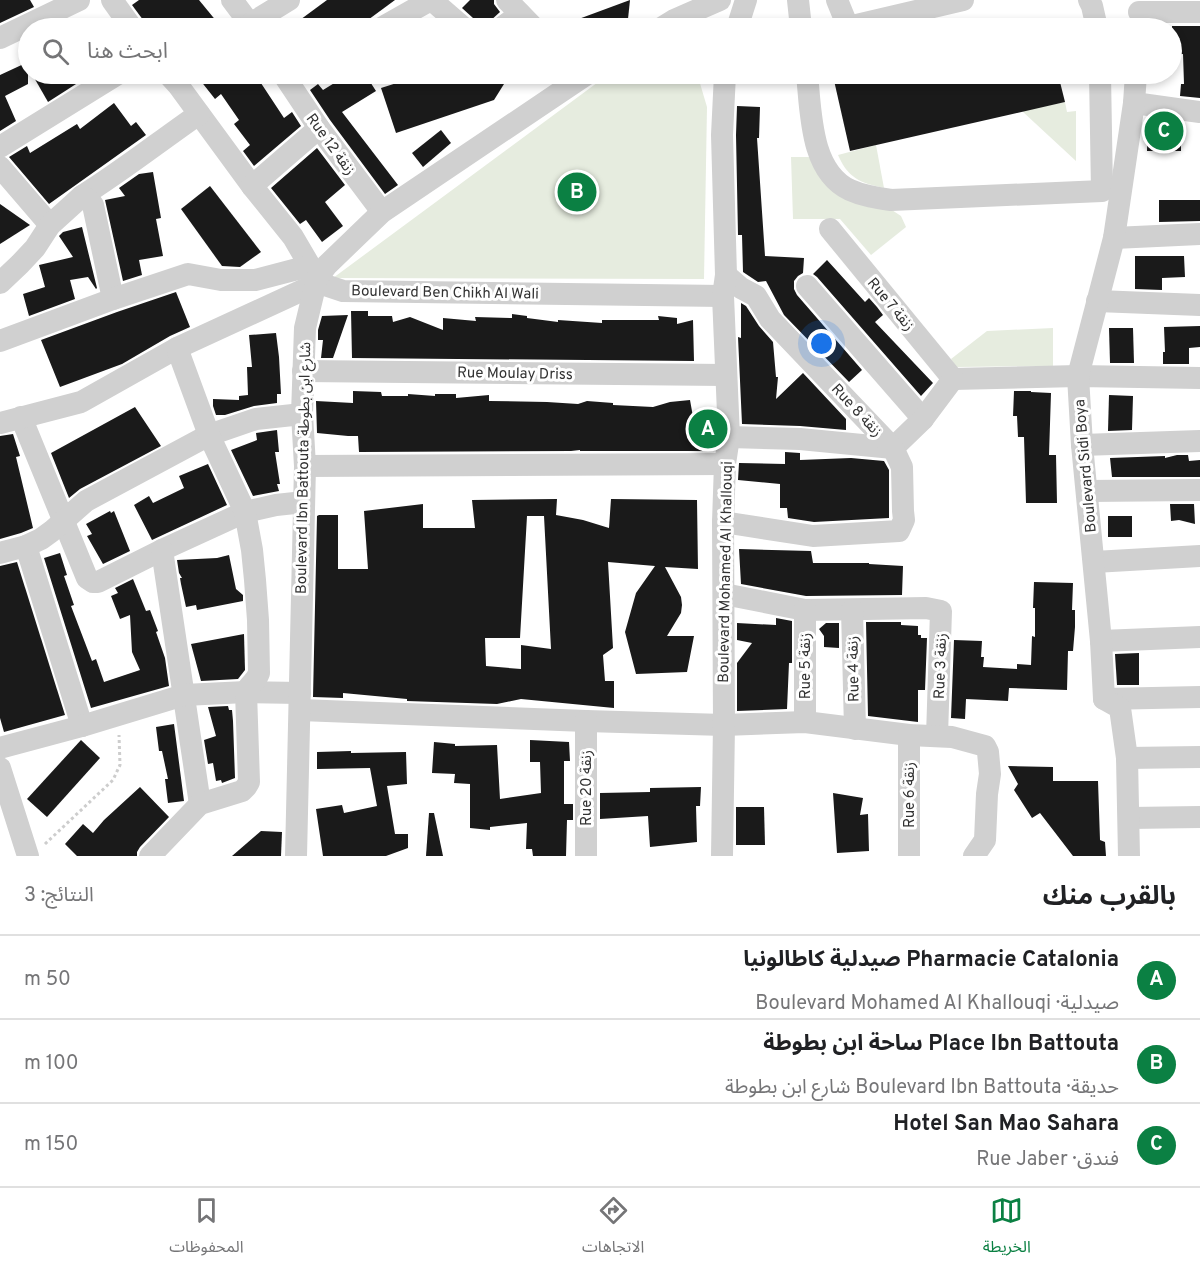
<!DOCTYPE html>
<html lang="ar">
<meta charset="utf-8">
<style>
body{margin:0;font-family:Overpass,"Noto Sans Arabic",sans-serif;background:#f2f2f2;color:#202124;direction:rtl}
.you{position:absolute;left:822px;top:344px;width:21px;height:21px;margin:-15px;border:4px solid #fff;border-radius:50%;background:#1a73e8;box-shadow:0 0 0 9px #1a73e833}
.badge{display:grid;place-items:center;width:39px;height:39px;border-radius:50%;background:#0b8043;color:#fff;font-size:20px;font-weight:700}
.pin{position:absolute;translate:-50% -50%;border:3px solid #fff;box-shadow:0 2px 6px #0006}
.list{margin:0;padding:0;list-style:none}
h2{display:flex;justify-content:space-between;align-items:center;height:78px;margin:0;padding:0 24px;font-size:26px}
h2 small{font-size:20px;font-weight:400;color:#757577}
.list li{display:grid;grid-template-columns:39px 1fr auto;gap:18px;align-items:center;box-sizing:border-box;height:84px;padding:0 24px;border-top:2px solid #e0e0e0}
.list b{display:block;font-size:22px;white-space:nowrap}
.list p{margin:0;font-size:20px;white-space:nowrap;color:#757577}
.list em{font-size:20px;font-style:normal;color:#757577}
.icon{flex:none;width:33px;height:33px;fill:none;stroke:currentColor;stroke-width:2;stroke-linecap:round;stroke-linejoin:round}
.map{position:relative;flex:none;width:1200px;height:856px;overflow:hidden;direction:ltr}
.search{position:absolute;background:#fff;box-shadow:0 3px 9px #0003;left:18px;right:18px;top:18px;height:66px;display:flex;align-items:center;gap:15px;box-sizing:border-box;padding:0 21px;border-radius:33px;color:#757577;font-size:22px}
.sheet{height:330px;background:#fff}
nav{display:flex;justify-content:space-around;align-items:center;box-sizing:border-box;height:84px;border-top:2px solid #e0e0e0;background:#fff;font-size:16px;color:#757577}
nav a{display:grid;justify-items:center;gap:3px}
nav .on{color:#0b8043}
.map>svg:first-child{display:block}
.green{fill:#e6ecdf}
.building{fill:#1a1a1a;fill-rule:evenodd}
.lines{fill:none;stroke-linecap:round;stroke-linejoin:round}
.path{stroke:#cdcdcd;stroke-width:3;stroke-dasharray:3 3;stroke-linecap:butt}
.minor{stroke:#d0d0d0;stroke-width:22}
.labels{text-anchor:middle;stroke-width:6;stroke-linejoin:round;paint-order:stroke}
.street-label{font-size:15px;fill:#333;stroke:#fff}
</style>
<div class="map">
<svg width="1200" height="856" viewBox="0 0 1200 856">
<rect width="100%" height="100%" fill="#fff"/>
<g class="green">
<path d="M609 74H693L699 80 707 107 704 279 333 278Z"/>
<path d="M1065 102 1067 112 1076 111V161L1022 111Z"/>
<path d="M876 145 884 188C860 183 848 178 838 155Z"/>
<path d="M791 157H811L901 216 906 227 871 255 840 219H793Z"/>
<path d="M1053 328V366L956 367 951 359 987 331Z"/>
</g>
<g class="building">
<path d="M0 0H30L34 7 0 23Z"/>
<path d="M139 0H199L222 28H149L132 5Z"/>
<path d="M327 0H395L357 28H289Z"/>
<path d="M470 0H494V4L500 12 489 22 488 28H477L476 23 473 18 462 8Z"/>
<path d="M630 0 628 19 615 28H557V27Z"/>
<path d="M1172 26H1200V98L1180 96 1181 84H1184L1183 54 1172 55Z"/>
<path d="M28 62V84L5 96 16 121 0 131V75Z"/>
<path d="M32 74H84L87 77 48 102Z"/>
<path d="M207 74H255L284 118 292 112 301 126 254 166 243 151 250 145 234 124 239 120 221 94 215 99 200 80Z"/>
<path d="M349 74H365L376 91 342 112 398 185 385 194 330 120 310 90 318 84 323 90Z"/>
<path d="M425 74H501L504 84 494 100 396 133 381 88Z"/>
<path d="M844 74H1058L1065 102 850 151 833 76Z"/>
<path d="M114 103 131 126 136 122 146 135 49 204 9 157 27 146 30 153 77 124 80 129Z"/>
<path d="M737 106 760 107 759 138H757L765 256 804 258 803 273 798 276 794 281V289L797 295 862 370 849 382 784 315 766 281 758 282 743 272 742 235H738L736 135Z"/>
<path d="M1148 118 1181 123V151H1147Z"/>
<path d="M441 130 451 143 423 167 412 153Z"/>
<path d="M317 148 345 185 325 202 343 226 322 242 306 220 300 224 271 188Z"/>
<path d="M153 172 161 218 156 219 163 256 139 260 142 275 123 281 105 200 125 196 119 188 139 174Z"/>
<path d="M210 186 261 252 240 267 222 266 181 209Z"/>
<path d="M1159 200H1200V221L1159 222Z"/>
<path d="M0 204 30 225 0 244Z"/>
<path d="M82 227 97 288 96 289 88 277 70 280 75 299 29 316 23 294 45 287 39 265 73 257 59 236 63 232Z"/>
<path d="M1135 256H1184L1185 277 1162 278V290L1135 289Z"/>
<path d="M827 260 865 302 869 298 877 307 883 315 875 322 933 383 921 396 817 277 813 274Z"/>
<path d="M176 292 190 327 170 336 122 364 60 387 41 340 117 312Z"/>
<path d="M741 303 746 306 759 326 773 342 776 377H778L776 399 803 373 846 419V430L800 426 742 424 738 337 741 338Z"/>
<path d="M351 311H368V316H392L393 322 410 317 443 330V318L476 321 475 317 512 318V314L527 316V318L558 322V320L602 323V320H659L658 316 677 318V324L693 320 694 361 352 358Z"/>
<path d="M348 315 333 358H321L323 340H318V330L322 316Z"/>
<path d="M1200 326V347L1189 348V364H1163V352H1165L1164 327Z"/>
<path d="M1109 328H1133L1134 363H1110Z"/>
<path d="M276 333 279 357 281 394H277V403L254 406 225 415H216L213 406V399L239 400V396L248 395 247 367H252L249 335Z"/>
<path d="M353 391 381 392 382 396H408V394L435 396V394H456V398L489 395V401L547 402 578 404 587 401 613 403V405L653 407 670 402 690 400 697 439H701L702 451H580V450L571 451 359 452 358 436H348L317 433 316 401 353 403Z"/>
<path d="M1014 391H1031V392L1051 393 1049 455H1056L1057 503H1026L1024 437H1018L1017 416H1013Z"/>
<path d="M1109 395 1133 396 1132 430 1108 431Z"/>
<path d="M135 407 161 446 80 489 69 498 51 453Z"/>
<path d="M277 430 279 452H275L280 484H277L279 491 253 496 231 450 257 440 256 433Z"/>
<path d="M13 434 20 456 16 457 33 528 21 533 0 539V436Z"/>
<path d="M785 452 800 453V460L851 458 884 461 889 470V518L814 522 788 518 787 508H780V484L738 480 739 463 785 464Z"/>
<path d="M1177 455H1188L1189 461 1200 460V477H1112L1110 458 1165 456V458Z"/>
<path d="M208 464 227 505 152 540 134 505 149 496 153 503 184 488 179 476Z"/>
<path d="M557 499 556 515 583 520 609 528 611 499 697 500 698 569 665 567 681 597 682 605 681 613 667 636H694L687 672 636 674 625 632 636 593 655 566 608 562 613 648 603 655 605 681H614V708L521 699 497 704 407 701V699L343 693V698L313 697 317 516 319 515H338V569H368L364 511 423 504V528H475L472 500ZM527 516H544L551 649 521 645V669L486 666 485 638H520Z"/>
<path d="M1170 504H1194L1195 524 1179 520 1171 521Z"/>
<path d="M110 511 111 513 114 511 130 551 103 564 87 536 92 534 86 524Z"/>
<rect x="1108" y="516" width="24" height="21"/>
<path d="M739 549 811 551 813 563H869V564L903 566 902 595 806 596 741 584Z"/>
<path d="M60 553 67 575 64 576 74 605 71 606 92 661 96 659 104 682 140 670 132 652 130 615 120 619 111 596 118 593 115 588 133 579 146 611 150 610 158 631 156 632 165 658 169 686 91 708 44 558Z"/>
<path d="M229 555 236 589 243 595V601L197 610 196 605 186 607 181 584 180 578H182L179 573 177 560 217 558Z"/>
<path d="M17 562 65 715 4 732 0 718V566Z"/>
<path d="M1034 582 1073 583 1072 610H1075V627L1073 651H1068L1067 690 1009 688 1008 701 966 699 965 719 951 718 954 640 982 641 981 657H984L983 667 1017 669V664L1031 665 1032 636 1035 637V608H1033Z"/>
<path d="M776 618 792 621V663H789L787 709 737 711V663L752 643 737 640V623L776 625Z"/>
<path d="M866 622H901V625L918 626V635H921V638H927L925 690H918V722L868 716Z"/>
<path d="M826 623H839V648L824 647V636L819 629Z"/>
<path d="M244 634 245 670 238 679 201 681 191 644Z"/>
<path d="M1139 653V685H1117L1115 654Z"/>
<path d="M228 706 229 710H232L233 721 235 778 222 783 221 780 216 781 213 763 208 764 204 740 216 736 208 707Z"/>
<path d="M174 724 184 801 168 803 165 779H168L162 751H159L156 727Z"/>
<path d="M81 740 100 758 47 817 27 799Z"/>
<path d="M530 740 569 742 570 761H564V804H573V820H567L566 856H533L532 849H526L527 823 490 827V830L470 828V784L454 783 455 774 432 773 434 742 455 744V746L497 745 500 799 541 793 540 762H530Z"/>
<path d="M351 751V753L406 752 407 784 387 786 395 834H408V848L386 856H323L316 809 342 805 344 813 377 806 370 768 317 769V752Z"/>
<path d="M1008 766 1053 767V781H1098L1100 840 1105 842 1106 856H1073L1040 813 1032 818 1014 790 1018 784Z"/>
<path d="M140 787 169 817 140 847 137 852V856H77L65 844 83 824 93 833 104 820Z"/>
<path d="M701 787 700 806H696L697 842 650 847 648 816 600 819V793L650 792V788Z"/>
<path d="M833 793 863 798 860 815 868 814 869 851 837 853Z"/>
<path d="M736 807H764L765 845H736Z"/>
<path d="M429 813H434L443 856H426Z"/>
<path d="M261 831 282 832 281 856H232Z"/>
</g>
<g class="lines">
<path class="path" d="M45 844 113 780 120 765 119 735"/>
<g class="minor">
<path d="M112 0 132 28"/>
<path d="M232 0 253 28"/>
<path d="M507 0 534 28"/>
<path d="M798 0 801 28"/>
<path d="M837 0 848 27 963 0"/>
<path d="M1089 0 1092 6 1097 28"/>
<path d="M1139 12H1200"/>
<path d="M244 28 250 24 289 0"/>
<path d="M381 28 429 1 435 3 464 28"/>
<path d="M501 28 520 14"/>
<path d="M661 28 674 20 720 0"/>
<path d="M737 28 746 0"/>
<path d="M0 38 79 0"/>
<path d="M168 74 178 85 252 186 293 237 317 278 328 286 343 291 723 296"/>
<path d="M283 74 319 128 382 212"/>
<path d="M807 74C811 112 810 171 850 190 863 196 877 198 891 200L1102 191 1100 74"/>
<path d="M1134 103 1200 112"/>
<path d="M0 147 118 74"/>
<path d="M0 167 50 225"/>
<path d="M252 186 319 128"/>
<path d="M82 196C122 171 160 141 199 114"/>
<path d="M830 229 953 379"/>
<path d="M1114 238 1200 234"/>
<path d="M0 283 20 264 35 248 50 225 82 196 88 199 93 205 113 299"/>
<path d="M807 286 923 419"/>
<path d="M1097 301 1200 305"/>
<path d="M0 341 113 299 188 274 221 280H255L309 266"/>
<path d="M303 371 726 375"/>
<path d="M953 379 1078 376 1200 378"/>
<path d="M21 417 87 578 93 582H98L162 550 245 512 276 505 304 502"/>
<path d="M0 423 81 402 177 348 316 284"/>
<path d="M729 437 800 439 893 448 923 419 953 379"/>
<path d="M1082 445 1200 441"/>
<path d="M305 466 725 464"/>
<path d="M1087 491 1200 490"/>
<path d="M723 522 813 536 899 531 904 520 903 511 902 467 893 448 770 319 756 296 741 288 726 275"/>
<path d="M26 546 82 726"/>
<path d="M162 550 200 804"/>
<path d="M0 553 26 546 41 539 52 531 86 501 209 435 256 419 302 414"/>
<path d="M1094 562 1200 556"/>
<path d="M724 594 805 610 926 608 941 611 937 736"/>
<path d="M805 610V722"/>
<path d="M852 610 855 729"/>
<path d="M1101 641 1200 637"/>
<path d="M1104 699 1200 697"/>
<path d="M300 710 586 721 724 725 805 722 909 735 952 737 985 746 988 752 990 774 987 794 985 840 974 856"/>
<path d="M586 721V856"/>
<path d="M0 748 82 726 184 695 246 692 300 693"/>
<path d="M1127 758 1200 757"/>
<path d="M0 768 28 856"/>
<path d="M1130 818 1200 817"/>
<path d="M150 856 200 804 242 791 246 787 249 782 246 692C249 684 256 682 259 673L258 620 255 580 252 550 245 512 209 435 177 348"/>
<path d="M296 856 305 466 302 414 305 328 317 278 327 265 382 212 587 74"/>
<path d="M722 856 724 725 723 522 725 464 729 437 723 296 726 275 722 135 725 74"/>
<path d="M909 856V735"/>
<path d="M1129 856 1127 758 1120 708 1104 699 1101 641 1082 445 1078 376 1114 238 1134 103 1136 74"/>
</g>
</g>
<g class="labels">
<g class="street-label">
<text transform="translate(331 144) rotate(54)" y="5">Rue 12 زنقة</text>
<text transform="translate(445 292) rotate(1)" y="5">Boulevard Ben Chikh Al Wali</text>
<text transform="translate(891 304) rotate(50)" y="5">Rue 7 زنقة</text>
<text transform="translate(515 373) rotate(1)" y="5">Rue Moulay Driss</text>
<text transform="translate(857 410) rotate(47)" y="5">Rue 8 زنقة</text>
<text transform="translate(1085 466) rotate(-95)" y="5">Boulevard Sidi Boya</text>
<text transform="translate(303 468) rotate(-89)" y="5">Boulevard Ibn Battouta شارع ابن بطوطة</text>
<text transform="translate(725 572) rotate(-89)" y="5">Boulevard Mohamed Al Khallouqi</text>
<text transform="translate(805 666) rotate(-90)" y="5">Rue 5 زنقة</text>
<text transform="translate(940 666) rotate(-88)" y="5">Rue 3 زنقة</text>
<text transform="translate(853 669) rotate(-91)" y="5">Rue 4 زنقة</text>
<text transform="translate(586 788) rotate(-90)" y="5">Rue 20 زنقة</text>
<text transform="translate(909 795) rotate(-90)" y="5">Rue 6 زنقة</text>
</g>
</g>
</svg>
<div class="you"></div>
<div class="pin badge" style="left:708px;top:429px">A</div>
<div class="pin badge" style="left:577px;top:192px">B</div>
<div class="pin badge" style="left:1164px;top:131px">C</div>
<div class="search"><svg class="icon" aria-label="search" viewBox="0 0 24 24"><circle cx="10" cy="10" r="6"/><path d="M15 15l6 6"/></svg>ابحث هنا</div>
</div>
<section class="sheet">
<h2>بالقرب منك<small>النتائج: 3</small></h2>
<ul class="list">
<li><span class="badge">A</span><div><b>Pharmacie Catalonia صيدلية كاطالونيا</b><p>صيدلية · Boulevard Mohamed Al Khallouqi</p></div><em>50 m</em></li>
<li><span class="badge">B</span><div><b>Place Ibn Battouta ساحة ابن بطوطة</b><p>حديقة · Boulevard Ibn Battouta شارع ابن بطوطة</p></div><em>100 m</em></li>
<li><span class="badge">C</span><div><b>Hotel San Mao Sahara</b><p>فندق · Rue Jaber</p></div><em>150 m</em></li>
</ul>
</section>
<nav>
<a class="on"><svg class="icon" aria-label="map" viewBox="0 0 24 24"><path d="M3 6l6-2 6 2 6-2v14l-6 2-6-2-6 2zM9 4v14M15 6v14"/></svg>الخريطة</a>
<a><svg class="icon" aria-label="directions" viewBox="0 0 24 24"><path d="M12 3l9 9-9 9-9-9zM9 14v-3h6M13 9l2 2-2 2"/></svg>الاتجاهات</a>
<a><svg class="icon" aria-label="saved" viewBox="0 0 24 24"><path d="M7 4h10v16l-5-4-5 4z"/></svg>المحفوظات</a>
</nav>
